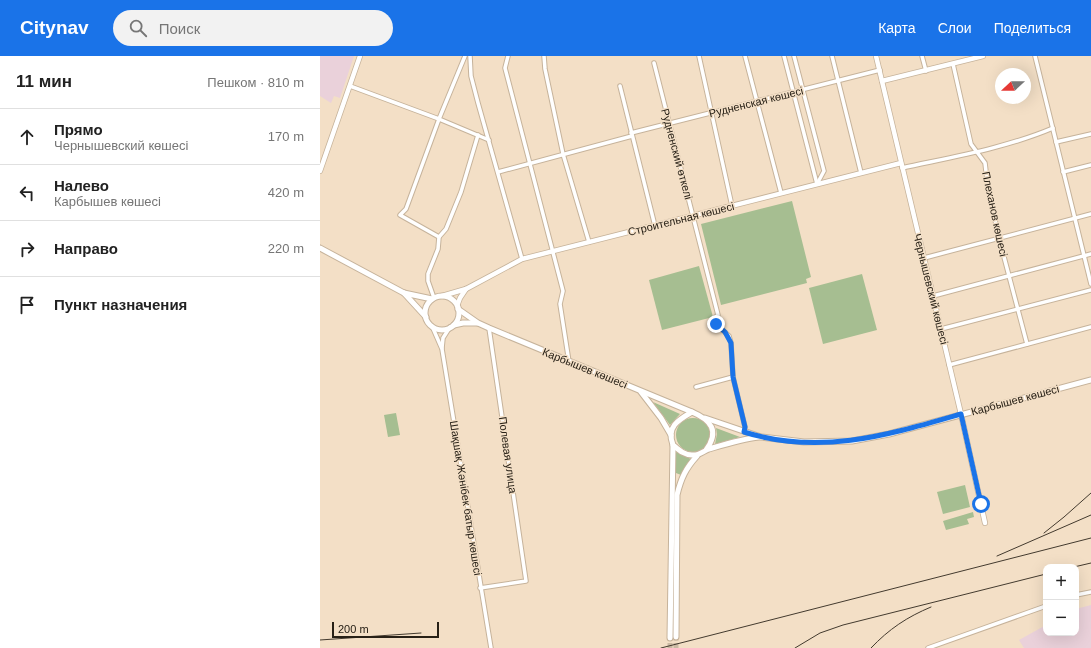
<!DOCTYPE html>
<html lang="ru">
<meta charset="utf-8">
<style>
body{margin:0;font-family:Arial,sans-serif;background:#f2f2f2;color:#222}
.controls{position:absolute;right:12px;bottom:12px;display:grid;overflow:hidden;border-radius:8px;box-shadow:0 4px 16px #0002}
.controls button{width:36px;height:36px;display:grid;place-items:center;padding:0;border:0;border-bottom:1px solid #e0e0e0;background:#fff;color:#222;font:20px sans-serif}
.compass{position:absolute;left:675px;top:12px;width:36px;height:36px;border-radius:50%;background:#fff;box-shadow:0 4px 16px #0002;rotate:248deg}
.scale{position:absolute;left:12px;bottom:10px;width:107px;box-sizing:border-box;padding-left:4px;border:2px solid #272016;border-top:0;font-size:11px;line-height:14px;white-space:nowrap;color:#272016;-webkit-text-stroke:3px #f3dfc6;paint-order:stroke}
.stop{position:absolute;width:12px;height:12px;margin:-9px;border:3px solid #1a73e8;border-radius:50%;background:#fff}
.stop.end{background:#1a73e8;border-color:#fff;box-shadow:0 1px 4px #0008}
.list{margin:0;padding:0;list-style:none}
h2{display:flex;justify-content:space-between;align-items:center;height:52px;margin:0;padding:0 16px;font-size:17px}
h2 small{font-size:13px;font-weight:400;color:#767676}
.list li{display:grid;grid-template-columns:26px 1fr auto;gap:12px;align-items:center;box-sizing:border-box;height:56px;padding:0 16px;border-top:1px solid #e0e0e0}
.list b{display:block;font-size:15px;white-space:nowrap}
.list p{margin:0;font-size:13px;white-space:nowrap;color:#767676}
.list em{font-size:13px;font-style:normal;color:#767676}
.icon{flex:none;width:22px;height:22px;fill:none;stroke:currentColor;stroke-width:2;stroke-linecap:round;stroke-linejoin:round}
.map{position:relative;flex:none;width:771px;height:592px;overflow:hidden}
header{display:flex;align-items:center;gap:24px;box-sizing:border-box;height:56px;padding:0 20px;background:#1a73e8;color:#fff}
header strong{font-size:19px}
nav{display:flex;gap:22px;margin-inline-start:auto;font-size:14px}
.search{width:280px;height:36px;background:#f2f2f2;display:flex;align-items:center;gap:10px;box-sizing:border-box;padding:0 14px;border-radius:22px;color:#767676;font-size:15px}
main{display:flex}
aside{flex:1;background:#fff}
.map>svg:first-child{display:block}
.industrial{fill:#ead1da}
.green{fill:#a6be91}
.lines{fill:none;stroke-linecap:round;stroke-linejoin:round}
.secondary-tunnel{stroke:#cab9a3;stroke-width:5;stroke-dasharray:5 2.5;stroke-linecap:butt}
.minor-casing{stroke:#c6b39b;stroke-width:5.5}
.tertiary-casing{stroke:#c6b39b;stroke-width:6}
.secondary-casing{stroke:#c6b39b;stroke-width:7}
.minor{stroke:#fff;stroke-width:3.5}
.tertiary{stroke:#fff;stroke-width:4.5}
.secondary{stroke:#fff;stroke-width:5}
.rail{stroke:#433a2e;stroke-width:1}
.route{stroke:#1a73e8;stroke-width:5}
.labels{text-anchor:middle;stroke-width:3;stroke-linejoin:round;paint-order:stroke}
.street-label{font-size:11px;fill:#272016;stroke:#f3dfc6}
</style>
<header>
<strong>Citynav</strong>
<div class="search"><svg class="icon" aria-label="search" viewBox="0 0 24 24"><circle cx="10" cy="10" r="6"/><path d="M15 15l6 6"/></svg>Поиск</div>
<nav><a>Карта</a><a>Слои</a><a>Поделиться</a></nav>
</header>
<main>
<aside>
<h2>11 мин<small>Пешком · 810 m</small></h2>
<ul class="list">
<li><svg class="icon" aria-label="ahead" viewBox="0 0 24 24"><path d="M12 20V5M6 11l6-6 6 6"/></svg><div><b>Прямо</b><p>Чернышевский көшесі</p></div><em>170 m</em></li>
<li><svg class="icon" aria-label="left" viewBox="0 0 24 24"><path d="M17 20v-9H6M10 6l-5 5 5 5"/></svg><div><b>Налево</b><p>Карбышев көшесі</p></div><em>420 m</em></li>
<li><svg class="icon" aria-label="right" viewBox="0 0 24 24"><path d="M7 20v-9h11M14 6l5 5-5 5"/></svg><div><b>Направо</b></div><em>220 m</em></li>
<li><svg class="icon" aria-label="arrive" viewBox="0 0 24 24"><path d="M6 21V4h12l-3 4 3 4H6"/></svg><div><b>Пункт назначения</b></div></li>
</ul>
</aside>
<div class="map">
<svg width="771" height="592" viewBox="0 0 771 592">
<rect width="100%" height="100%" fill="#f3dfc6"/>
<g class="industrial">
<path d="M0 0H34L20 42 14 40 11 47 0 40Z"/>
<path d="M771 549V592H704L699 584 726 569V577H756V553Z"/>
</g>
<g class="green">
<path d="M472 145 491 221 486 223 487 227 401 249 381 168Z"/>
<path d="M379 210 393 261 342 274 329 224Z"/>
<path d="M542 218 557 274 503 288 489 232Z"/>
<path d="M333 346 360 358 350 369Z"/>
<path d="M76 357 80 379 68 381 64 359Z"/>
<circle cx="373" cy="379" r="17"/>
<path d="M396 372 420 381 395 388 397 378Z"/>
<path d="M356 396 371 403 361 419 356 417Z"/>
<path d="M645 429 650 451 623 458 617 436Z"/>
<path d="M653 456 654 461 647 463 649 468 626 474 623 465Z"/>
</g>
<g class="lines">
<g class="secondary-tunnel">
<path d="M350 592V582"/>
<path d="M356 592V581"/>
</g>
<defs>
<g id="minor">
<path d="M150 0 151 20 158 47 202 203"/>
<path d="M188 0 185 12 243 235 240 248 249 306"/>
<path d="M224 0 225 13 243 98 269 186"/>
<path d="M379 0 412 150"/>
<path d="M425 0 461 137"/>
<path d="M464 0 497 128"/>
<path d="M474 0 504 115 497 128"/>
<path d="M512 0 541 117"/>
<path d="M602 0 606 15"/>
<path d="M715 0 771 228"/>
<path d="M334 7 398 259 392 264 409 280 411 287 413 321"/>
<path d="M633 8 651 88 665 107 668 132 679 182 707 288"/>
<path d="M30 30 119 63 169 84"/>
<path d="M300 30 335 170"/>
<path d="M311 77 560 14"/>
<path d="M736 86 771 78"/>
<path d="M582 112C632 101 686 92 733 72"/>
<path d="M178 116 312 80"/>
<path d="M743 116 771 109"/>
<path d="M119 181 80 159 86 153 119 63 145 0"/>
<path d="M604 202 771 158"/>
<path d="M613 240 771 198"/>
<path d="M114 242 108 225V218L118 193 119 181 126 173 141 136 158 79"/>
<path d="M112 270 122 293 171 592"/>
<path d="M621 273 771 234"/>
<path d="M122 292 123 282 130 271"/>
<path d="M629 309 771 271"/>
<path d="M376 331 413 321 425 371 424 375"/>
<path d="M160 532 206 525 169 272"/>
<path d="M756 539 771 536"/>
<path d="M608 592 726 550"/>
</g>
<g id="tertiary">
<path d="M556 0 641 358 665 467"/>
<path d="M562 25 663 0"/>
<path d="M0 115 40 0"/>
<path d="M122 240 146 233 202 203 581 107"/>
<path d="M137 250 140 242 146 233"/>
</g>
<g id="secondary">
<path d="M0 192 84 237 112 243"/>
<path d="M84 237 106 261"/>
<circle cx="122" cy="257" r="17"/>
<path d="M138 253 158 267 169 272 372 356"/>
<path d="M134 269 143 267H157"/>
<path d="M321 336 341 362 351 379"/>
<path d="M385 362 441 381 484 386 532 385 569 378 771 324"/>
<path d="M386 394C400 375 391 364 372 356 358 364 346 371 353 389 359 394 364 399 372 399 379 400 383 395 389 393 406 388 422 383 439 381"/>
<path d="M356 581 357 439C361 422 366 412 377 400"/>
<path d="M350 582 353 389"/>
</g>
</defs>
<use href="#minor" class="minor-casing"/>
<use href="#tertiary" class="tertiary-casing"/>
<use href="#secondary" class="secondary-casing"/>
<use href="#minor" class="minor"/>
<use href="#tertiary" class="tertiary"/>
<use href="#secondary" class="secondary"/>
<g class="rail">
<path d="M724 477 744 461 771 437"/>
<path d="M677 500 771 459"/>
<path d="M754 511 771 507"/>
<path d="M0 584 101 577"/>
<path d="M341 592 771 482"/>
<path d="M475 592 500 577 523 569 726 518"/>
<path d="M551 592C569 573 587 561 611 551"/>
</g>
</g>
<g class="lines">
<path class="route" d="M396 268 405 276 411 287 413 321 425 371 424 376C500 400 568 379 641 358L661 448"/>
</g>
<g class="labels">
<g class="street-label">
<text transform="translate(436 46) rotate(-14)" y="4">Рудненская көшесі</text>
<text transform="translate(357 98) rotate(75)" y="4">Рудненский өткелі</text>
<text transform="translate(675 158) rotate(78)" y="4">Плеханов көшесі</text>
<text transform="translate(361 163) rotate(-14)" y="4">Строительная көшесі</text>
<text transform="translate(611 233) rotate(76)" y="4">Чернышевский көшесі</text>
<text transform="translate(265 312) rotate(22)" y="4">Карбышев көшесі</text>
<text transform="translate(695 344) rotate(-15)" y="4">Карбышев көшесі</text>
<text transform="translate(188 399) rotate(82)" y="4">Полевая улица</text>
<text transform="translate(146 442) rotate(81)" y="4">Шақшақ Жәнібек батыр көшесі</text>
</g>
</g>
</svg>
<div class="controls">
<button>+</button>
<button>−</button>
</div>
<svg class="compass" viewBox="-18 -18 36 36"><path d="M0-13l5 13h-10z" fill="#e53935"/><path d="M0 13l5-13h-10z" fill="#767676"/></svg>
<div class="scale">200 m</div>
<div class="stop" style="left:661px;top:448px"></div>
<div class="stop end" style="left:396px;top:268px"></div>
</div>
</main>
